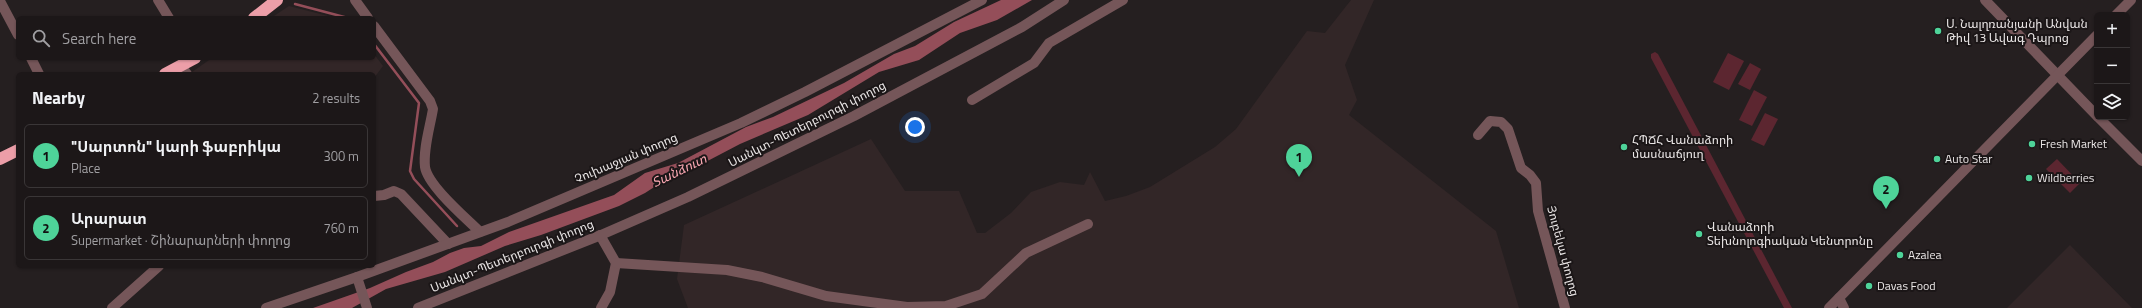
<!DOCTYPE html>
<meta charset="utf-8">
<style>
body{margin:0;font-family:"Titillium Web","Noto Sans Armenian",sans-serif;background:#252021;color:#f1f3f6}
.controls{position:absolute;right:12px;top:12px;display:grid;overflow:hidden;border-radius:6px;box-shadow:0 1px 3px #0004}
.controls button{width:36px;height:36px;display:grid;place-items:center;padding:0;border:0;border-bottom:1px solid #3a3637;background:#1c1718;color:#f1f3f6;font:20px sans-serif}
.you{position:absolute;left:915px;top:127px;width:14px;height:14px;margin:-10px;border:3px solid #fff;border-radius:50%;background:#1a73e8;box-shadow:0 0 0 6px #1a73e833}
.badge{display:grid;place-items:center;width:26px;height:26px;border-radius:50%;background:#4ed399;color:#111;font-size:13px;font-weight:700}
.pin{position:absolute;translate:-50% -33px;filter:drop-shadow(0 1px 2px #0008)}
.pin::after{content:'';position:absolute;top:21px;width:14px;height:12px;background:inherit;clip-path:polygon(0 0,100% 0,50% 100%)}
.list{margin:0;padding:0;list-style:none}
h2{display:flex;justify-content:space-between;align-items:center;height:52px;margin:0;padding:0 16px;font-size:17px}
h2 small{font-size:13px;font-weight:400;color:#a09fa2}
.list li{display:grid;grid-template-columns:26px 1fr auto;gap:12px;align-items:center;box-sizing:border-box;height:64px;margin:0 8px 8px;padding:0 8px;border:1px solid #3a3637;border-radius:6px}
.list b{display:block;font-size:15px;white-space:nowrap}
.list p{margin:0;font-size:13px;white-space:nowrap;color:#a09fa2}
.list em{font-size:13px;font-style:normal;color:#a09fa2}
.icon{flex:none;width:22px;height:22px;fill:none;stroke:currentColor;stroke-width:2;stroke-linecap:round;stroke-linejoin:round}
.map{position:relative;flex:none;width:2142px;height:308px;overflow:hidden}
.search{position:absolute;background:#1c1718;box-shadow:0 1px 3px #0004;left:16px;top:16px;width:360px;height:44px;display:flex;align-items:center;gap:10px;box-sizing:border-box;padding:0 14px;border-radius:6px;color:#a09fa2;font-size:15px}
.panel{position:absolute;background:#1c1718;box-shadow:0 1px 3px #0004;left:16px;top:72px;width:360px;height:196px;border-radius:6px}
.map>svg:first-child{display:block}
.built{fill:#322627}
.green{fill:#5c2630}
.water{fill:#944e59}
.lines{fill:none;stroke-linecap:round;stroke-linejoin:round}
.stream{stroke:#944e59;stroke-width:2.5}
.minor{stroke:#755659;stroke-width:10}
.highway{stroke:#ec9ea8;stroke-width:12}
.poi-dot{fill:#4ed399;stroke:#1b1617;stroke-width:1.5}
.labels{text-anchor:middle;stroke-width:4;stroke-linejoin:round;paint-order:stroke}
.poi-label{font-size:12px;fill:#eae6e6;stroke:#1b1617;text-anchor:start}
.street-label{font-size:12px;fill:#eae6e6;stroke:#1b1617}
.water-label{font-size:13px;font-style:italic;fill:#faa7b2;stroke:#1b1617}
</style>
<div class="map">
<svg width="2142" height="308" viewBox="0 0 2142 308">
<rect width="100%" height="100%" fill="#251f20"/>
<g class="built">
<path d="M1351 0H1374L1345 65 1357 100 1349 115 1496 231 1519 308H688L677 279 684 225 871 139 905 191H959L977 233H985L1011 213 1031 192 1060 182 1084 185 1090 172 1105 201 1126 196 1150 187 1215 147 1236 129 1307 31 1325 33Z"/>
<path d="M289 6 336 18H271Z"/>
<path d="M374 54 383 66 374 78V74H194L192 72 212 58H374Z"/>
<path d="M2070 245 2132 308H2007Z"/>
</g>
<g class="green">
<path d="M1655 52 1658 54 1792 308H1784L1651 58V54Z"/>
<path d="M1728 53 1744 61 1729 90 1713 82Z"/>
<path d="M1750 63 1761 69 1750 90 1738 84Z"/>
<path d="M1754 90 1767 97 1752 126 1739 120Z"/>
<path d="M1765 113 1778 119 1764 146 1751 140Z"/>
<path d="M2057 159 2080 183 2070 193 2046 169Z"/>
</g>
<path class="water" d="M1001 0H1032L997 20 960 33 919 60 879 72 808 115 740 144 698 166 662 182 645 193 619 206 541 235 505 246 445 272 386 289 352 308H313L370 288 406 272 433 262 450 253 464 248 481 246 509 232 614 195 645 173 678 163 746 127 773 117 844 83 894 54 915 46 954 22Z"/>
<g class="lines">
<g class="stream">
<path d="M295 4 348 18"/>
<path d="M374 44 419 103 410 171 414 179 457 226"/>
</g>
<g class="minor">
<path d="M158 0 169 18"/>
<path d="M355 0 368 18"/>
<path d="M1985 0 2097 116"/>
<path d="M0 1 18 35"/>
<path d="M2116 15 2131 0"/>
<path d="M374 26 430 101 433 109C430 127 423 149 425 167 428 186 466 218 480 232"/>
<path d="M31 58 39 74"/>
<path d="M181 66 187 74"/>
<path d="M972 100 1034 63 1049 43 1123 0"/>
<path d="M2098 117 2142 161"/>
<path d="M1478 135 1490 121 1501 122 1508 129 1521 168 1530 175 1536 183 1538 211 1565 308"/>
<path d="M374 196 384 195 394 191 401 194 448 244"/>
<path d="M600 235 616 263 610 292 601 308"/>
<path d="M616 263 727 270 762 277 826 296 907 307 946 306 982 294 1026 253 1088 224"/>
<path d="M357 277 367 308"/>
<path d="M1839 298 1844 308"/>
<path d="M112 308 159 266"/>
<path d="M266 308 357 277 508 222 741 123 805 92 982 0"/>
<path d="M418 308 601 235 688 197 854 116 1022 27 1064 0"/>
<path d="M1829 308 2097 35"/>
</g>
<g class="highway">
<path d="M254 18 277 0"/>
<path d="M165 74 195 58"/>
<path d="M0 159 18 150"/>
</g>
</g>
<g class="poi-dot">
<circle cx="1938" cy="31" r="4"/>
<circle cx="2032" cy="144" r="4"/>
<circle cx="1624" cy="147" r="4"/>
<circle cx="1937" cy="159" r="4"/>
<circle cx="2029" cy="178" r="4"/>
<circle cx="1699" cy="234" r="4"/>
<circle cx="1900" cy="255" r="4"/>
<circle cx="1869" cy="286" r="4"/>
</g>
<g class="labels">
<g class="poi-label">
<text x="1946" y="28">Ս. Նալղռանյանի Անվան<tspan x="1946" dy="14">Թիվ 13 Ավագ Դպրոց</tspan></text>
<text x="1632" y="144">ՀՊՃՀ Վանաձորի<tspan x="1632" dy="14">մասնաճյուղ</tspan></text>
<text x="2040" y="148">Fresh Market</text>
<text x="1945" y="163">Auto Star</text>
<text x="2037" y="182">Wildberries</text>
<text x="1707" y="231">Վանաձորի<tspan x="1707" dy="14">Տեխնոլոգիական Կենտրոնը</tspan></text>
<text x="1908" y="259">Azalea</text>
<text x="1877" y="290">Davas Food</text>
</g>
<g class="street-label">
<text transform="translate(807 124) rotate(-27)" y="4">Սանկտ-Պետերբուրգի փողոց</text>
<text transform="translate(626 158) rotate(-23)" y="4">Չուխաջյան փողոց</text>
<text transform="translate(1563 251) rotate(75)" y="4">Յուբեկա փողոց</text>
<text transform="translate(512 256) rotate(-22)" y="4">Սանկտ-Պետերբուրգի փողոց</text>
</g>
<g class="water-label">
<text transform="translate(679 170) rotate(-26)" y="5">Տանձուտ</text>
</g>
</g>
</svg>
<div class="controls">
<button>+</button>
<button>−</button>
<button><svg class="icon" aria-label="layers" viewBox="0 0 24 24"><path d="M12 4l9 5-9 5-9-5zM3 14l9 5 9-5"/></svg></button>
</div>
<div class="you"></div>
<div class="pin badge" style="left:1299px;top:177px">1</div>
<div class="pin badge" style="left:1886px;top:209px">2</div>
<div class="search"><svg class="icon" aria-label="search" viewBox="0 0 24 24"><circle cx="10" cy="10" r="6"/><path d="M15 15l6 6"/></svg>Search here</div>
<section class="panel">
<h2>Nearby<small>2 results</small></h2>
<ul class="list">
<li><span class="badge">1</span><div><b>&quot;Սարտոն&quot; կարի ֆաբրիկա</b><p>Place</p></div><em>300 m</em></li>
<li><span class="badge">2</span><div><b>Արարատ</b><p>Supermarket · Շինարարների փողոց</p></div><em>760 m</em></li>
</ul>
</section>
</div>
